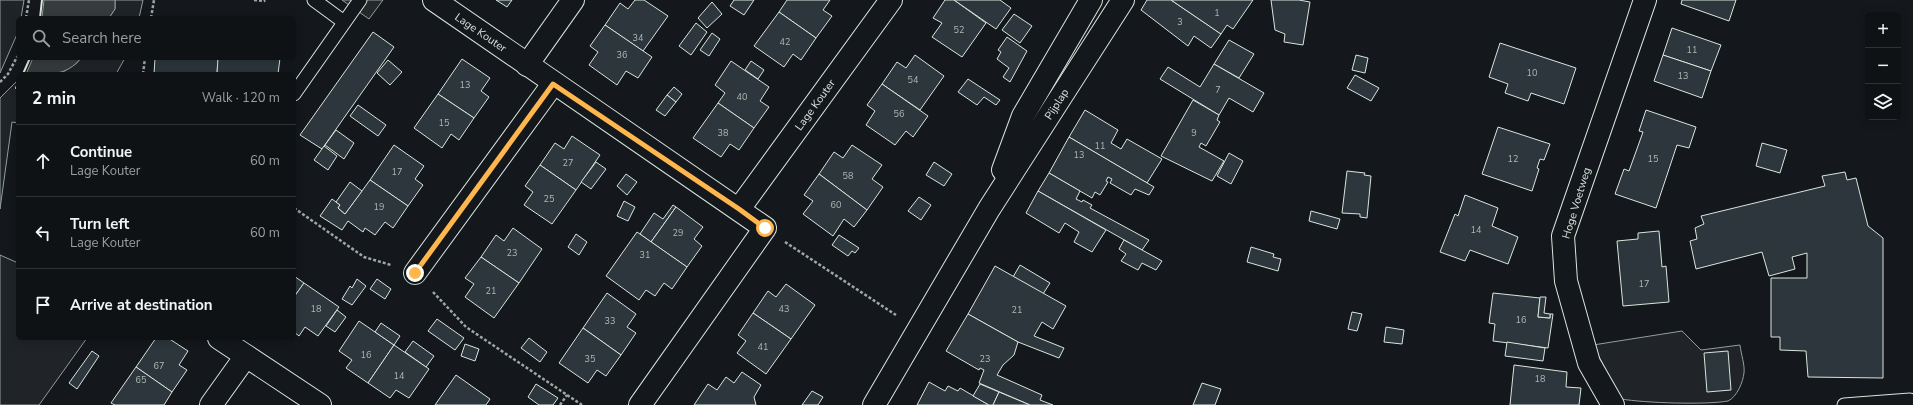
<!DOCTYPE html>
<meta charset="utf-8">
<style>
body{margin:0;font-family:"Nunito Sans",sans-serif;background:#1d2022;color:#f1f3f6}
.controls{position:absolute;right:12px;top:12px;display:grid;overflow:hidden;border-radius:6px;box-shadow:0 2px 10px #0003}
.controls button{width:36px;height:36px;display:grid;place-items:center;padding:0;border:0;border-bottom:1px solid #2f3234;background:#0f1215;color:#f1f3f6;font:20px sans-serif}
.stop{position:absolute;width:12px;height:12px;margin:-9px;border:3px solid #ffb74d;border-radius:50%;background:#fff}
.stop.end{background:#ffb74d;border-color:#fff;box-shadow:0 1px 4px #0008}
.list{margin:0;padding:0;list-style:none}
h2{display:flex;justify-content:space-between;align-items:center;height:52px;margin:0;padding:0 16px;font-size:17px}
h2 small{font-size:13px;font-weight:400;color:#9b9ea0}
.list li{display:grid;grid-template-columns:26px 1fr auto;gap:12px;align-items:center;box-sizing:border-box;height:72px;padding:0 16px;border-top:1px solid #2f3234}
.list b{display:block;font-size:15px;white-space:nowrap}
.list p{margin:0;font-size:13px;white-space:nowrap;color:#9b9ea0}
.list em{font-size:13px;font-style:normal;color:#9b9ea0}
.icon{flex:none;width:22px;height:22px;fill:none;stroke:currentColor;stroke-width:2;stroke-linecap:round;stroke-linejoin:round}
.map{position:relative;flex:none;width:1913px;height:405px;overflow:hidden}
.search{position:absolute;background:#0f1215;box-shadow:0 2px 10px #0003;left:16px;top:16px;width:280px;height:44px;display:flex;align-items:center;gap:10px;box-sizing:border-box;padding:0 14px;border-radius:6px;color:#9b9ea0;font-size:15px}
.panel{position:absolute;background:#0f1215;box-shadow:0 2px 10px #0003;left:16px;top:72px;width:280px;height:268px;border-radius:6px}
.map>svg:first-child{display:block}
.green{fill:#202428;stroke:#939e99}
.parking{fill:#24282b;stroke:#939e99}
.water{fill:#363b3e;stroke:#939e99}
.building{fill:#2c363c;stroke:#d8e6dc}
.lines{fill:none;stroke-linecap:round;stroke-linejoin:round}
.lane-casing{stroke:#d8e6dc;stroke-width:15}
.street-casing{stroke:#d8e6dc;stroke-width:24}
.path{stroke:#9da8a2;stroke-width:2.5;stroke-dasharray:3 2;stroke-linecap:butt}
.lane{stroke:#14181c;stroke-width:13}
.street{stroke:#14181c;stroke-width:22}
.wall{stroke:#d8e6dc;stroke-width:2}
.route{stroke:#ffb74d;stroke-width:5}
.labels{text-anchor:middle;stroke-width:3;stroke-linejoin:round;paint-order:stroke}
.number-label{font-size:9px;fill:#adbab4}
.street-label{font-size:11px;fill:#d8e6dc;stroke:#14181c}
</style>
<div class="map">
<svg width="1913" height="405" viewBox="0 0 1913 405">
<rect width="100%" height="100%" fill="#14181c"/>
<g class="green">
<path d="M0 0H24L21 18H18V32L0 73Z"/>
<path d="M115 0H143L139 18H109L115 9Z"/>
<path d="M81 58H125L116 74H60L77 63Z"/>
<path d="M18 80V123L12 122 0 209V98Z"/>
<path d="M0 255 18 263V338H87L39 405H0Z"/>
<path d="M1682 331 1701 350 1740 345C1741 354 1745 365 1744 373 1743 382 1737 397 1728 401 1706 405 1645 403 1621 399L1593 345Z"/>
</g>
<path class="parking" d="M342 0H383L369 19Z"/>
<g class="water">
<path d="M44 0H115V9L109 18H42Z"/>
<path d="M33 58H81C66 77 48 74 26 74Z"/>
</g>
<g class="building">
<path d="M496 0H512L507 7Z"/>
<path d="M635 0H644L668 16 643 51 605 25 620 3 628 9Z"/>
<path d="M734 0H754L744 15 730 6Z"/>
<path d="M787 0H830L823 10 832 16 816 38 779 12Z"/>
<path d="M945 0H954L986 23 962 57 932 37 942 23 933 18Z"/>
<path d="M954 0H1000L1011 8 996 29Z"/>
<path d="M1147 0H1171L1221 34 1211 48 1194 36 1188 46 1141 10Z"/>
<path d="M1171 0H1253L1233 29 1227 25 1221 34Z"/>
<path d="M1271 0H1299L1310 2 1303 45 1284 42 1285 34 1275 30Z"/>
<path d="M1682 0H1736L1729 21 1681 4Z"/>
<path d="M712 2 722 14 707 28 698 18Z"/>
<path d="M779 12 816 38 801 60 793 54 784 67 754 46Z"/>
<path d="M1014 14 1032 26 1020 43 1002 30Z"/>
<path d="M696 23 707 32 691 55 679 46Z"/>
<path d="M605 25 652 57 638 78 626 71 617 85 589 65 598 52 590 46Z"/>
<path d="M1672 28 1721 45 1711 71 1663 55Z"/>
<path d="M373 32 394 47 322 149 300 135Z"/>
<path d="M712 33 720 39 709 56 700 50Z"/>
<path d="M1007 37 1027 51 1010 82 1003 77 1009 68 997 59 1001 52 998 50Z"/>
<path d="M1229 40 1254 54 1239 78 1214 64Z"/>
<path d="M1500 43 1576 68 1564 104 1531 93 1528 101 1505 93 1508 84 1489 77Z"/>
<path d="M915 55 944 76 920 110 882 84 897 62 906 68Z"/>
<path d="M1356 55 1368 58 1365 73 1352 70Z"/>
<path d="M1663 55 1711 71 1702 98 1654 81Z"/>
<path d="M155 58H218L217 74H154Z"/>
<path d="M218 58H280L278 74H217Z"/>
<path d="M462 59 490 78 481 91 489 97 474 118 438 94Z"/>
<path d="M388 60 402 72 390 85 377 73Z"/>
<path d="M731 61 769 87 760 101 769 107 754 128 718 103 725 93 715 85Z"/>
<path d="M751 61 764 70 758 79 745 70Z"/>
<path d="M1214 64 1264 93 1253 112 1229 98 1219 115 1160 79 1168 67 1200 87Z"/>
<path d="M1355 75 1379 88 1371 101 1347 88Z"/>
<path d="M968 79 1000 100 996 105 984 97 977 105 958 92Z"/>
<path d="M882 84 928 116 913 137 906 131 895 145 866 125 875 111 867 105Z"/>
<path d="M674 87 682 94 676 102 667 95Z"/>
<path d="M438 94 474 118 459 140 451 134 442 148 414 128Z"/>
<path d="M667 95 676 102 665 116 656 110Z"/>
<path d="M1193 100 1219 115 1217 120 1220 122 1206 146 1201 143 1199 147 1224 161 1212 181 1161 156Z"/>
<path d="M718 103 754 128 739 150 730 144 721 157 693 138Z"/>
<path d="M358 105 386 125 378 136 350 116Z"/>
<path d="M1085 110 1118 130 1111 143 1121 149 1127 139 1162 159 1147 183 1069 137Z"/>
<path d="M1646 110 1696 127 1689 148 1677 145 1656 208 1615 194 1624 169 1629 171 1643 132 1639 131Z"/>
<path d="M1498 127 1550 144 1544 160 1540 159 1537 168 1539 169 1532 191 1482 174Z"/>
<path d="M336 130 354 143 344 159 325 145Z"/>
<path d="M572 136 600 155 576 190 540 165 555 143 564 149Z"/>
<path d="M1069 137 1154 187 1149 195 1135 189 1131 195 1110 183 1112 179 1108 177 1106 181 1108 182 1100 195 1095 192 1092 198 1049 173Z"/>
<path d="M1762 143 1787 150 1780 173 1756 166Z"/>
<path d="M394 145 424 166 415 179 423 185 408 206 370 180Z"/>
<path d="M852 145 882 165 872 179 883 187 867 210 819 174 834 152 843 158Z"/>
<path d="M324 146 337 156 328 170 314 160Z"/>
<path d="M1229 153 1243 161 1231 184 1217 176Z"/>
<path d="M596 162 606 169 591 189 581 182Z"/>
<path d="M934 162 952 174 944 186 926 175Z"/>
<path d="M540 165 576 190 552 224 524 205 533 192 525 186Z"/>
<path d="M1347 171 1365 173 1364 175 1371 176 1367 218 1360 217V214L1342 213Z"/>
<path d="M1845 172 1847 180 1856 178 1868 226 1883 238V378L1808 377 1806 351 1780 350V337H1771V278H1807V253L1792 257 1795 269 1769 276 1762 252 1696 269 1690 241 1697 239 1695 228 1704 224 1701 216 1825 186 1822 176Z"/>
<path d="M1049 173 1080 191 1076 199 1082 202 1083 200 1092 205 1090 208 1149 240 1142 250 1038 191Z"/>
<path d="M626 174 637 182 627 195 617 186Z"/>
<path d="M819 174 867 210 854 227 844 219 833 236 803 214 813 201 804 195Z"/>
<path d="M370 180 408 206 393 228 385 222 375 235 365 228 363 232 348 221 342 230 320 216 332 199 340 205 338 208 345 214Z"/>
<path d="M350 182 362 191 345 214 338 208 340 205 336 202Z"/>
<path d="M1038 191 1106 230 1092 252 1074 242 1079 232 1065 223 1059 233 1026 213Z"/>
<path d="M1465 195 1498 208 1492 226 1518 237 1508 264 1470 250 1465 261 1440 252 1455 214 1458 216Z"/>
<path d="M919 197 931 205 921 220 908 211Z"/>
<path d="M624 201 635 207 628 221 617 216Z"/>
<path d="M673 205 676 207 651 242 640 234 654 213 663 219Z"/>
<path d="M676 207 703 227 694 239 702 246 687 267 651 242Z"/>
<path d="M1311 211 1340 219 1337 229 1309 221Z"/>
<path d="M513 228 542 249 519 283 481 257 496 235 504 241Z"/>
<path d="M1659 231 1662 267 1666 266 1669 302 1623 306 1617 241 1638 239V233Z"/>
<path d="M637 232 687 267 672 289 664 283 655 296 646 290 639 300 606 276Z"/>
<path d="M576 234 587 242 579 255 568 247Z"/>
<path d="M839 235 859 248 855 253 852 251 848 256 832 245Z"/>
<path d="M1124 240 1162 261 1156 270 1142 263 1138 270 1121 261 1126 254 1119 249Z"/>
<path d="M1251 247 1274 254 1273 257 1281 259 1278 271 1247 262Z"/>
<path d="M481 257 519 283 494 318 465 297 474 284 465 278Z"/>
<path d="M1020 265 1050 283 1043 294 1013 277Z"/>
<path d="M995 266 1066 306 1053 329 1042 322 1034 336 1064 348 1059 358 1018 342 968 314Z"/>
<path d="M294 276 304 283 294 297Z"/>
<path d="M357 279 366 286 352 305 342 299 350 286 352 288Z"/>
<path d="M377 279 391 289 385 299 370 289Z"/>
<path d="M304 283 339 307 318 336 305 327 299 336 294 332V297Z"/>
<path d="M786 284 815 305 791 339 753 313 768 291 776 297Z"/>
<path d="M607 293 636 314 627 327 636 333 621 355 583 328Z"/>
<path d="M1493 293 1540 298 1538 317 1550 318V314H1553L1548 348 1493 341 1495 324 1489 323Z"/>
<path d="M1540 297H1546L1544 313 1550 314V318L1538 317Z"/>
<path d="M337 310 346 317 335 332 326 326Z"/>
<path d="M1352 312 1362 314 1357 331 1348 329Z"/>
<path d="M753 313 791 339 766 374 737 353 746 341 738 335Z"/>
<path d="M968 314 1018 342 1014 355 1003 365 997 375 1042 395 1040 400 1053 405H1030L979 383 984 370 980 368 979 370 946 351Z"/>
<path d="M437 319 464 338 455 350 428 331Z"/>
<path d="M359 321 394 345 368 383 346 368 352 360 339 351Z"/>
<path d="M381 323 400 336 394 345 375 332Z"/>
<path d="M1386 327 1404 330 1402 344 1384 342Z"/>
<path d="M583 328 621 355 606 376 597 370 588 383 559 363Z"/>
<path d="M156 338H168L188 351 179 365 187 370 172 392 136 367Z"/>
<path d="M529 338 547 352 540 362 521 348Z"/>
<path d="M413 341 434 356 426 367 405 352Z"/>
<path d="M1507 342 1545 348 1543 361 1505 356Z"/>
<path d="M465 344 479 349 475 361 461 356Z"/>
<path d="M394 345 429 369 409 398 396 390 390 398 368 383Z"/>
<path d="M92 351 99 356 77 389 69 383Z"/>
<path d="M1728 351 1731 390 1707 392 1704 353Z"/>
<path d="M1514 365 1567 372 1566 387 1581 388 1579 405H1510Z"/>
<path d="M136 367 172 392 164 405H115L111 403Z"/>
<path d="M742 372 761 385 754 397 756 405H694L708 384 717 390 726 377 734 383Z"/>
<path d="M456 375 490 399 486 405H435Z"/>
<path d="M929 382 945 391 948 386 958 391 960 388 989 405H917Z"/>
<path d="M1202 383 1221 389 1215 405H1193Z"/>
<path d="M536 384 558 398 553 405H539L528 397Z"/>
<path d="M980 384 999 392 993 405H989L973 396Z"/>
<path d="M812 391 823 397 818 405H802Z"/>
<path d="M999 392 1030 405H993Z"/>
</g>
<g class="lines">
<defs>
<g id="lane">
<path d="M314 0 344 22"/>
<path d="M294 94 360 0"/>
<path d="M1844 405 1910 400"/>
</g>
<g id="street">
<path id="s1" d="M434 0 765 228 640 405"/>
<path d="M527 65 573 0"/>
<path d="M1003 170 1023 116 1091 0"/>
<path id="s2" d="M739 209 891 0"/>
<path d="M415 273 553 84"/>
<path d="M219 338 320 405"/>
<path d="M211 405 246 356"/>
<path id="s3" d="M874 405 989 209 1123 0"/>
<path d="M1613 405 1589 363 1566 281 1563 236 1645 0"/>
</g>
</defs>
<use href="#lane" class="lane-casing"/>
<use href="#street" class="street-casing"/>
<g class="path">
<path d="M254 0 264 1 265 0"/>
<path d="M26 18 29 0"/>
<path d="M151 18 154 0"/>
<path d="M143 74 145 58"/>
<path d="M0 82 8 74 18 55"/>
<path d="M294 208 364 257 391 265"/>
<path d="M785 242 896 315"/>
<path d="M433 292 466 327 582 405"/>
<path d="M560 405 567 395"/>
</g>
<use href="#lane" class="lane"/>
<use href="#street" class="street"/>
<g class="wall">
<path d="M40 18 42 0"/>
<path d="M23 74 30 58"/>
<path d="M16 88 18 84"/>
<path d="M18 152V159"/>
</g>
</g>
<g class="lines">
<path class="route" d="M415 273 553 84 739 209 765 228"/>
</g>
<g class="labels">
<g class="number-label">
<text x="1217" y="16">1</text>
<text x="1180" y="25">3</text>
<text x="959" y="33">52</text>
<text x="638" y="41">34</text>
<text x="785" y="45">42</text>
<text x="1692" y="53">11</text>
<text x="622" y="58">36</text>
<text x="1532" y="76">10</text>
<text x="1683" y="79">13</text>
<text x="913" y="83">54</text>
<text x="465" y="88">13</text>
<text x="1218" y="93">7</text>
<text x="742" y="100">40</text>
<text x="899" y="117">56</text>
<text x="444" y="126">15</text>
<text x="723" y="136">38</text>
<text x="1194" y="136">9</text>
<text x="1100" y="149">11</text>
<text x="1079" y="158">13</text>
<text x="1513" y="162">12</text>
<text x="1653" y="162">15</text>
<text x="568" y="166">27</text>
<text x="397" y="175">17</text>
<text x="848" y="179">58</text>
<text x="549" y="202">25</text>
<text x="836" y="208">60</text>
<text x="379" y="210">19</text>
<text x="1476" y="233">14</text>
<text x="678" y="236">29</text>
<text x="512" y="256">23</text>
<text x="645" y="258">31</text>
<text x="1644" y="287">17</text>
<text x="491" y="294">21</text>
<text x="316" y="312">18</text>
<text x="784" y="312">43</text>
<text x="1017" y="313">21</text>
<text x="1521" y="323">16</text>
<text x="610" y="324">33</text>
<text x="763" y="350">41</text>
<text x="366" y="358">16</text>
<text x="590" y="362">35</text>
<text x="985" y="362">23</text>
<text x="159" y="369">67</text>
<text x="399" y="379">14</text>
<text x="1540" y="382">18</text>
<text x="141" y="383">65</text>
</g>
<g class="street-label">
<text dy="4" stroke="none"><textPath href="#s1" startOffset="57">Lage Kouter</textPath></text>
<text dy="4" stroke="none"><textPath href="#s3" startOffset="352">Pijplap</textPath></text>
<text dy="4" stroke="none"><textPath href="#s2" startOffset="129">Lage Kouter</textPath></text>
<text transform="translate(1576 203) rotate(-73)" y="4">Hoge Voetweg</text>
</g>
</g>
</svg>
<div class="controls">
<button>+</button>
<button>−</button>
<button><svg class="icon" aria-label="layers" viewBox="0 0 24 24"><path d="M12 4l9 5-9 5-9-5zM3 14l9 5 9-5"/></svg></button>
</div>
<div class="stop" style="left:765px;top:228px"></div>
<div class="stop end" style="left:415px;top:273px"></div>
<div class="search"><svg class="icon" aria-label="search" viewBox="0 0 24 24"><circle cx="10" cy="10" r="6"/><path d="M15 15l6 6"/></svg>Search here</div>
<section class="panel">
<h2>2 min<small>Walk · 120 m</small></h2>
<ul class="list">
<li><svg class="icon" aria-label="ahead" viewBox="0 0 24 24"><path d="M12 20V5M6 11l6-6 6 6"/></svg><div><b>Continue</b><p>Lage Kouter</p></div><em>60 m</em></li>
<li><svg class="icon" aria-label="left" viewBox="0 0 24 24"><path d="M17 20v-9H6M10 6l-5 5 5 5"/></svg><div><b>Turn left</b><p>Lage Kouter</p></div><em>60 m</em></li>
<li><svg class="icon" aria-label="arrive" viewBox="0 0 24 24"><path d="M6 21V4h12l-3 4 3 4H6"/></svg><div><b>Arrive at destination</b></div></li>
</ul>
</section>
</div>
